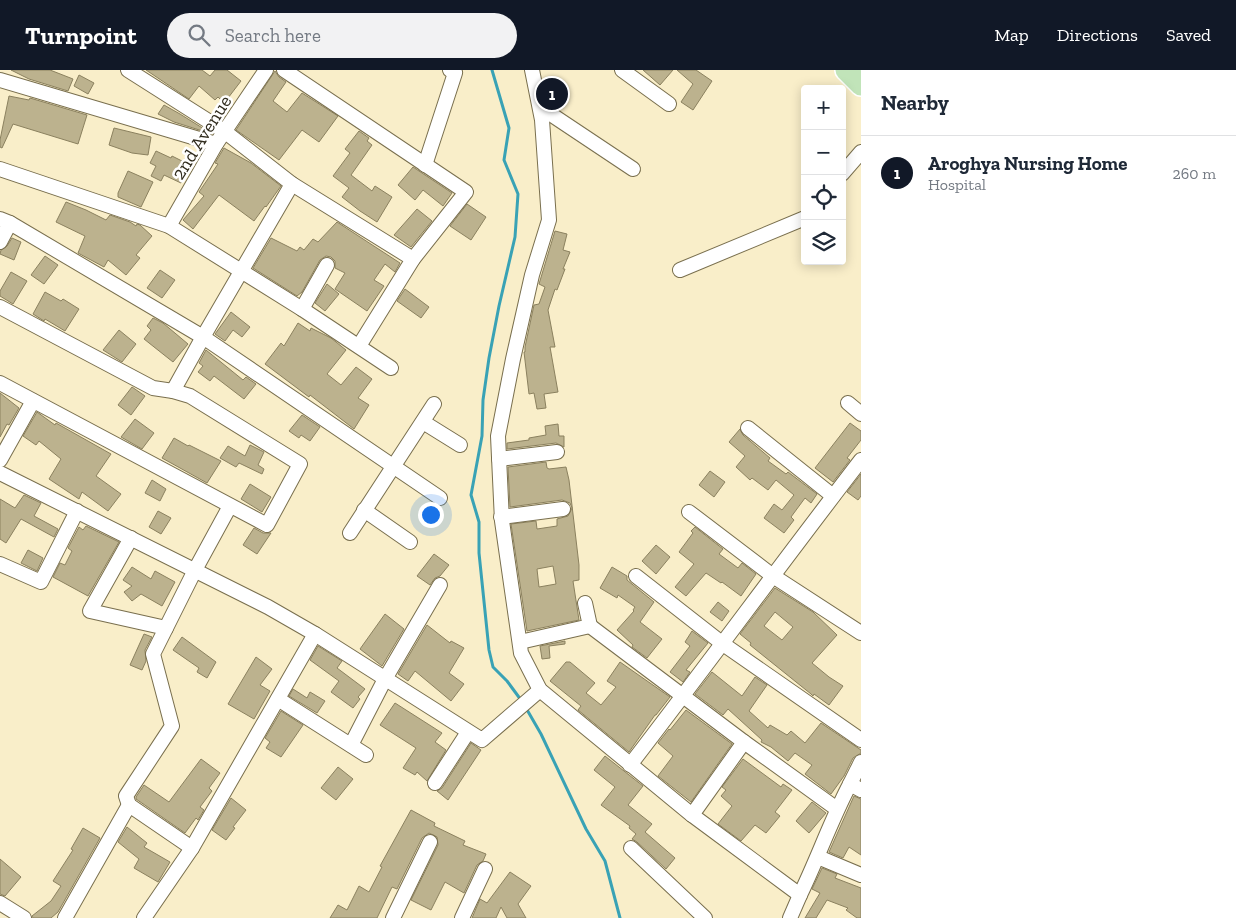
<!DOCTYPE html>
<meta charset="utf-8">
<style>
body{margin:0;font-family:"Zilla Slab",serif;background:#f2f2f3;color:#1f2937}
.controls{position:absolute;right:15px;top:15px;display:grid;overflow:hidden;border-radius:5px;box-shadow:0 2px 12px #0003}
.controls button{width:45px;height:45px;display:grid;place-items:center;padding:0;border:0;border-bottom:1px solid #e0e1e3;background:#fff;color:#1f2937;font:25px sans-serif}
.you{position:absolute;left:430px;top:444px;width:18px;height:18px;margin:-12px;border:4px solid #fff;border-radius:50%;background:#1a73e8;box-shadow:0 0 0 8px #1a73e833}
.badge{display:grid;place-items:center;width:32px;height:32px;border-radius:50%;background:#111827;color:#fff;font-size:16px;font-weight:700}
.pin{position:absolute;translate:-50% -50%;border:2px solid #fff;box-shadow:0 1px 5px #0006}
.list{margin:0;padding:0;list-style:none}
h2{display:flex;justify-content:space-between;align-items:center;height:65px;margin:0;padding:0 20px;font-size:21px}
h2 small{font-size:16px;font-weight:400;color:#747a83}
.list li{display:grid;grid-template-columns:32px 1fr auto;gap:15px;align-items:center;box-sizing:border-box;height:75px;padding:0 20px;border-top:1px solid #e0e1e3}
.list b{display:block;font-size:19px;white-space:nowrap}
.list p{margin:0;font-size:16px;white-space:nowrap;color:#747a83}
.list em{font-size:16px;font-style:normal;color:#747a83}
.icon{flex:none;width:28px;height:28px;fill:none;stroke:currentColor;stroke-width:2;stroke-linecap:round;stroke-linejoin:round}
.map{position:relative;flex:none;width:861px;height:848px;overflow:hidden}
header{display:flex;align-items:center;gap:30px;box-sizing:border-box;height:70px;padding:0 25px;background:#111827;color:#fff}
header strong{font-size:24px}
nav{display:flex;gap:28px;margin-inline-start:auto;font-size:18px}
.search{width:350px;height:45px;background:#f2f2f3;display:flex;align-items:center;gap:12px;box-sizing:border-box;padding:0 18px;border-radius:28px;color:#747a83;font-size:19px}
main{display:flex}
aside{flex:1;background:#fff}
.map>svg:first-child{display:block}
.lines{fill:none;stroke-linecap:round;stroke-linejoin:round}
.stream{stroke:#39a2b5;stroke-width:3}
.building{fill:#bcb28e;stroke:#8b815f;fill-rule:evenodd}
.minor-casing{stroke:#796f4e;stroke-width:16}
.primary-casing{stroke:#fff;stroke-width:24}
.minor{stroke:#fff;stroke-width:14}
.primary{stroke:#c1e4b9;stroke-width:21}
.labels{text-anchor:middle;stroke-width:5;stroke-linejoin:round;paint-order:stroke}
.street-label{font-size:19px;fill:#2f2a1c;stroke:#fff}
</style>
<header>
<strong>Turnpoint</strong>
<div class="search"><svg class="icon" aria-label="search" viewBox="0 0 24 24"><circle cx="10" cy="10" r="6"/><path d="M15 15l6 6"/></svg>Search here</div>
<nav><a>Map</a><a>Directions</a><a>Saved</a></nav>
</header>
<main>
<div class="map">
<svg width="861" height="848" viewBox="0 0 861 848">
<rect width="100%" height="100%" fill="#f9eec9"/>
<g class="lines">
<g class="stream">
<path d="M492 0 509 58 504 90 518 124 515 167 499 236 489 288 483 330 482 366 471 425 479 452V483L489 580 493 597 507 611 521 630"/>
<path d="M526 638 541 664 586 759 605 791 620 848"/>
</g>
</g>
<g class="building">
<path d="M11 0H50L73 9 68 21 29 9Z"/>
<path d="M146 0H202L210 6 215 0H227L241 11 228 28 226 26 222 31 218 27 215 30 199 16 189 29Z"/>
<path d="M643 0H673L660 15Z"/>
<path d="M677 0H696L712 11 693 40 681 32 693 14Z"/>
<path d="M275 1 279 7 286 12 273 31 287 42 302 23 338 46 319 72 302 60 279 90 236 60Z"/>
<path d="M79 5 94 13 88 24 74 16Z"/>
<path d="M9 26 29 30 30 28 87 45 78 74 13 54 2 78 0 77V70Z"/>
<path d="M164 35 180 44 212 64 174 52 158 44Z"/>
<path d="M114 58 151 67 148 85 132 83 109 75Z"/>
<path d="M359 61 369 68 367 71 372 75 351 105 372 121 375 116 392 127 377 152 360 141 342 127 349 118 333 106 350 83 345 79Z"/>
<path d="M224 78 251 93 281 116 266 137 265 136 254 151 219 125 193 159 183 150 204 126 199 122 218 94 215 93Z"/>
<path d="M156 81 171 88 172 86 190 95 181 113 164 105 161 111 151 106 156 96 150 93Z"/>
<path d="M413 97 452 123 443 136 423 120 415 130 398 115Z"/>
<path d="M128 101 153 112 141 137 118 127V123Z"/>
<path d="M66 132 86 140 106 150 110 145 130 152 136 156 137 154 140 155 152 166 136 185 140 188 126 205 108 190 104 197 78 183 85 166 56 152Z"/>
<path d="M467 134 486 147 471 170 450 156Z"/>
<path d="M417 139 432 151 411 177 394 165Z"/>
<path d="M337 152 400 193 395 202 385 194 374 210 384 216 367 241 335 219 345 203 335 198V191L331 187 326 186 320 190 302 222 297 226 253 198 271 168 297 181 300 177 304 180 313 169 318 172Z"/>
<path d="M555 161 567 164 563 180 570 182 563 199H565L557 220 555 219 548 240 555 277H550L558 322 544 324 546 338 537 339 534 323 529 324 524 282H525V277L534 235 539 234 545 217 539 214Z"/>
<path d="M12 168 21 172 14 190 0 184 1 180 7 176Z"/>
<path d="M45 186 58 195 44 214 31 205Z"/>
<path d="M160 200 175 210 162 228 147 218Z"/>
<path d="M11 202 27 211 13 234 0 226V221Z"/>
<path d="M327 214 339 224 325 241 315 233Z"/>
<path d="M405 219 429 237 421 248 397 231Z"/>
<path d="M45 222 61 231 63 229 79 239 65 261 45 249 44 251 33 244Z"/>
<path d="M231 242 250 257 242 267 233 260 225 271 215 264Z"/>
<path d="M153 248 163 253 188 274 173 292 144 269 151 260 147 256Z"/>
<path d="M298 253 310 261 311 258 331 268 346 280 327 304 341 315 356 297 372 309 358 328 369 335 354 359 310 325 309 327 265 294 281 273 284 276Z"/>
<path d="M119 260 136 274 122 292 103 280Z"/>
<path d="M206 280 243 310 246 307 256 314 244 329 214 306 210 311 198 302 203 296 199 293Z"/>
<path d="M132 317 145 326 131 345 118 335Z"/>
<path d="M0 323 19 338 9 355 7 354 0 367Z"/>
<path d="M37 342 55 355 56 353 111 384 96 406 121 424 108 441 82 422 79 429 49 409 61 389 39 371 36 375 23 366Z"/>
<path d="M302 345 320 357 310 371 301 365 299 368 289 361Z"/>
<path d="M135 349 154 363 142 379 121 367Z"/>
<path d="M850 353 861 361V370L847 388 850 390 833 412 815 398Z"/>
<path d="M558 354 559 366H564V377L556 373 507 379V373L529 370V368L546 365 545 356Z"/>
<path d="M740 359 743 365 770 388 768 391 786 404 788 402 817 424 811 433 805 428 791 447 794 450 784 463 764 448 774 434 782 440 794 425 776 410 768 420 752 408 750 410 736 397 745 386 729 372Z"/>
<path d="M174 368 188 376 189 375 221 391 207 413 162 388Z"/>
<path d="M250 375 264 382 258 395 264 399 262 404 239 393 236 397 220 388 228 376 245 386Z"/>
<path d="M546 392 547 398 549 399 566 397 569 410 579 495V510L573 511 579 550 527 561 511 454 536 451 537 459 557 456V449L568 446 572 438 570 433 562 430 510 437 508 397ZM553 496 556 514 539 517 537 499Z"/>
<path d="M710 401 725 412 714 427 699 415Z"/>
<path d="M861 404V426L858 430 847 422Z"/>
<path d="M152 410 166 419 160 431 145 423Z"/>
<path d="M250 414 271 427 262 442 241 429Z"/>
<path d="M24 425 41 433 34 446 58 459 54 467 21 449 6 473 0 469V429L15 438Z"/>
<path d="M158 441 171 448 161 464 149 457Z"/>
<path d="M86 456 119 472 88 526 53 507 60 493 65 495 72 481 68 478 79 457 83 460Z"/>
<path d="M695 457 723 479 719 484 738 498 742 493 756 504 741 526 722 512 721 513 706 503 686 526 675 517 694 494 679 482 693 463 691 461Z"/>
<path d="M254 458 263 463H271L257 484 243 475Z"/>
<path d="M656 475 670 487 656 504 642 491Z"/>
<path d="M28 480 43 488 37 501 21 493Z"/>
<path d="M434 484 449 495 440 506 435 508 430 515 417 506Z"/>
<path d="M132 497 151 509 155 501 175 512 162 536 141 524 132 531 124 522 132 516 123 510Z"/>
<path d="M612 497 627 506V510L654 532 640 552 662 569 647 588 632 577 633 575 617 560 634 541 633 540 635 537 618 525 617 528 600 518Z"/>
<path d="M775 518 813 542 837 565 812 593 829 607 843 616 829 635 814 624 813 626 811 624 750 575 751 573 740 564ZM775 542 793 557 782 570 764 556Z"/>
<path d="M718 532 729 541 722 551 710 542Z"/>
<path d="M385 544 404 559 382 596 360 579Z"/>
<path d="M427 555 450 573 451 571 464 578 449 603 464 614 451 631 415 601 408 611 398 604Z"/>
<path d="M692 561 708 573 686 600 690 602 683 612 670 602 690 576 685 572Z"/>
<path d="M144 564 152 567 145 580 146 591 142 600 130 595Z"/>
<path d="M182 567 216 592 207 608 197 602 199 598 173 580Z"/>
<path d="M565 571V574L549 576 550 588 542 589 540 576Z"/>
<path d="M318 576 342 591 337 598 365 619 358 627 360 629 353 638 331 622 339 611 310 590Z"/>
<path d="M256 587 272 599 260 615 270 621 254 649 228 634Z"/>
<path d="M566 592H570L595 613 586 623 601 635 616 617 607 611 620 592 670 627 656 645H655L629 682 578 640 581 636 550 611Z"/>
<path d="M712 602 742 626 755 607 767 615 749 641 768 658 770 655 787 665 791 661 805 673 821 653 861 680V683L853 688 844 706 831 724 805 704 812 695 795 683 788 691 771 677 761 672 762 670 728 639 723 645 695 624Z"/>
<path d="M293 619 307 628 310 622 325 631 317 643 289 626Z"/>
<path d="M395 633 442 663 435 672 446 680 427 711 417 702 415 705 403 698 416 678 380 655Z"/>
<path d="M686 640 732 674 691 732 658 706 673 686 658 673 669 659 670 660Z"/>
<path d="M281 641 303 655 281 687 266 678 270 672 265 668Z"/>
<path d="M471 673 481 680 448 730 437 721 442 718Z"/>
<path d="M605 686 643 716 628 735 652 754 645 762 675 788 666 799 637 772 632 769 636 764 629 758 630 756 601 735 615 717 594 700Z"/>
<path d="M201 689 220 703 209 718 212 721 200 737 204 740 198 750 196 748 185 763 136 729V727L144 715 169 732Z"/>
<path d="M743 689 781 717 783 714 792 720 775 742 780 746 766 763 755 755 741 771 718 754 732 736 721 726 726 720 722 717Z"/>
<path d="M338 697 353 709 336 730 321 718Z"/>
<path d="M854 726 861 729V785L849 777 843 788 829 782Z"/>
<path d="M231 728 246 740 233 757 235 758 226 770 212 760Z"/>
<path d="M812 732 826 743 809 763 796 751Z"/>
<path d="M411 740 435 753 434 756 465 771 463 775 486 784 483 791 477 795 464 823 445 812 431 840 411 830 438 775 437 767 429 763 422 768 397 819 392 817 377 848H330L338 835 347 840 359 816 369 822 382 797 380 796Z"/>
<path d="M127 757 147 773 144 777 170 792 158 812 134 798 139 789 118 772Z"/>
<path d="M83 758 100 768 58 842 51 848H33L32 846 51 831 61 816 53 811 73 780 71 779Z"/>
<path d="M0 789 21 807 5 826 0 824Z"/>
<path d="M822 798 837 804 835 808 861 818V848H857L846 840 848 838 827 830 816 848H805L820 823 812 819Z"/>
<path d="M510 802 531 816 518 834 526 848H507L501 837 496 848H472L480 829 487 833Z"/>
</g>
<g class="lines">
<defs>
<g id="minor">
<path d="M128 0 224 61 292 114 413 189"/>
<path d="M284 0 466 122 413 189 359 276"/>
<path d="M532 0 542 50 549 150 532 205 513 289 498 366 502 451 521 583 540 620 692 745 800 825C818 788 831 750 850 714L861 720"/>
<path d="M622 0 669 34"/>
<path d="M0 10 216 74"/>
<path d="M540 37 633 99"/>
<path d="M425 95 455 3 450 0"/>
<path d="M0 99 169 156 302 239 391 298"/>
<path d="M842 104 861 82"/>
<path d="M0 149 10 153 0 172"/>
<path d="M10 153 203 267 292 114"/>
<path d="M169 156 216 74 266 0"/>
<path d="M680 200 805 148"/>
<path d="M0 237 153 318 173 321 190 326 300 394 267 455 0 313"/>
<path d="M302 239 327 195"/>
<path d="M173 321 203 267 440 428"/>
<path d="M848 333 861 344"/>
<path d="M423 352 460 375"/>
<path d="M748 358 833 426"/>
<path d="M499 389 557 382"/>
<path d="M0 390 33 331"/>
<path d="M0 403 268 537 315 564 482 670 540 620"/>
<path d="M364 440 410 472"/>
<path d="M689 442 773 506 861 563"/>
<path d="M501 447 563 439"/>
<path d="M350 463 434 334"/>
<path d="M131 468 90 541 166 558"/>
<path d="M0 494 41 512 77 441"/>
<path d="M636 506 723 574 861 670"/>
<path d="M590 556 744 672 837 739"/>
<path d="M520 572 590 556 585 533"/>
<path d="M278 629 366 685"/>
<path d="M351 675 385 609 440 515"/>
<path d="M630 695C708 594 783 491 861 390"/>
<path d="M435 713 468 662"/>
<path d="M850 714 861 692"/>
<path d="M129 735 126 726 172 656 153 584 195 500 230 436"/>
<path d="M692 745 744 672"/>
<path d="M631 778 705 848"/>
<path d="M818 787 861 805"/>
<path d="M0 833 24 848"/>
<path d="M65 848 129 735 192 778"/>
<path d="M144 848 192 778 315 564"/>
<path d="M393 848 430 772"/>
<path d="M462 848 485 799"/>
<path d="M790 848 800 825"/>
</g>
<path id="primary" d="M846 0 861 15"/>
</defs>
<use href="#minor" class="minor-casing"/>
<use href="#primary" class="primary-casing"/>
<use href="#minor" class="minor"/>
<use href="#primary" class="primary"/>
</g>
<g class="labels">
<g class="street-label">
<text transform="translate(201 67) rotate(-58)" y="7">2nd Avenue</text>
</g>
</g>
</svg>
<div class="controls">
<button>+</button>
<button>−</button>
<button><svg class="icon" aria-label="locate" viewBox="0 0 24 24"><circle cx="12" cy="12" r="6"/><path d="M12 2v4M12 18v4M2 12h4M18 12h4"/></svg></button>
<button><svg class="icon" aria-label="layers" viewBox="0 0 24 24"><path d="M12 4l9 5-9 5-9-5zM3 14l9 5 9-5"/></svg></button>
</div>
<div class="you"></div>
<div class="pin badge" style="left:552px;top:24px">1</div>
</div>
<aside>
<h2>Nearby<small></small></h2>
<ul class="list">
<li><span class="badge">1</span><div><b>Aroghya Nursing Home</b><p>Hospital</p></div><em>260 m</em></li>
</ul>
</aside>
</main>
